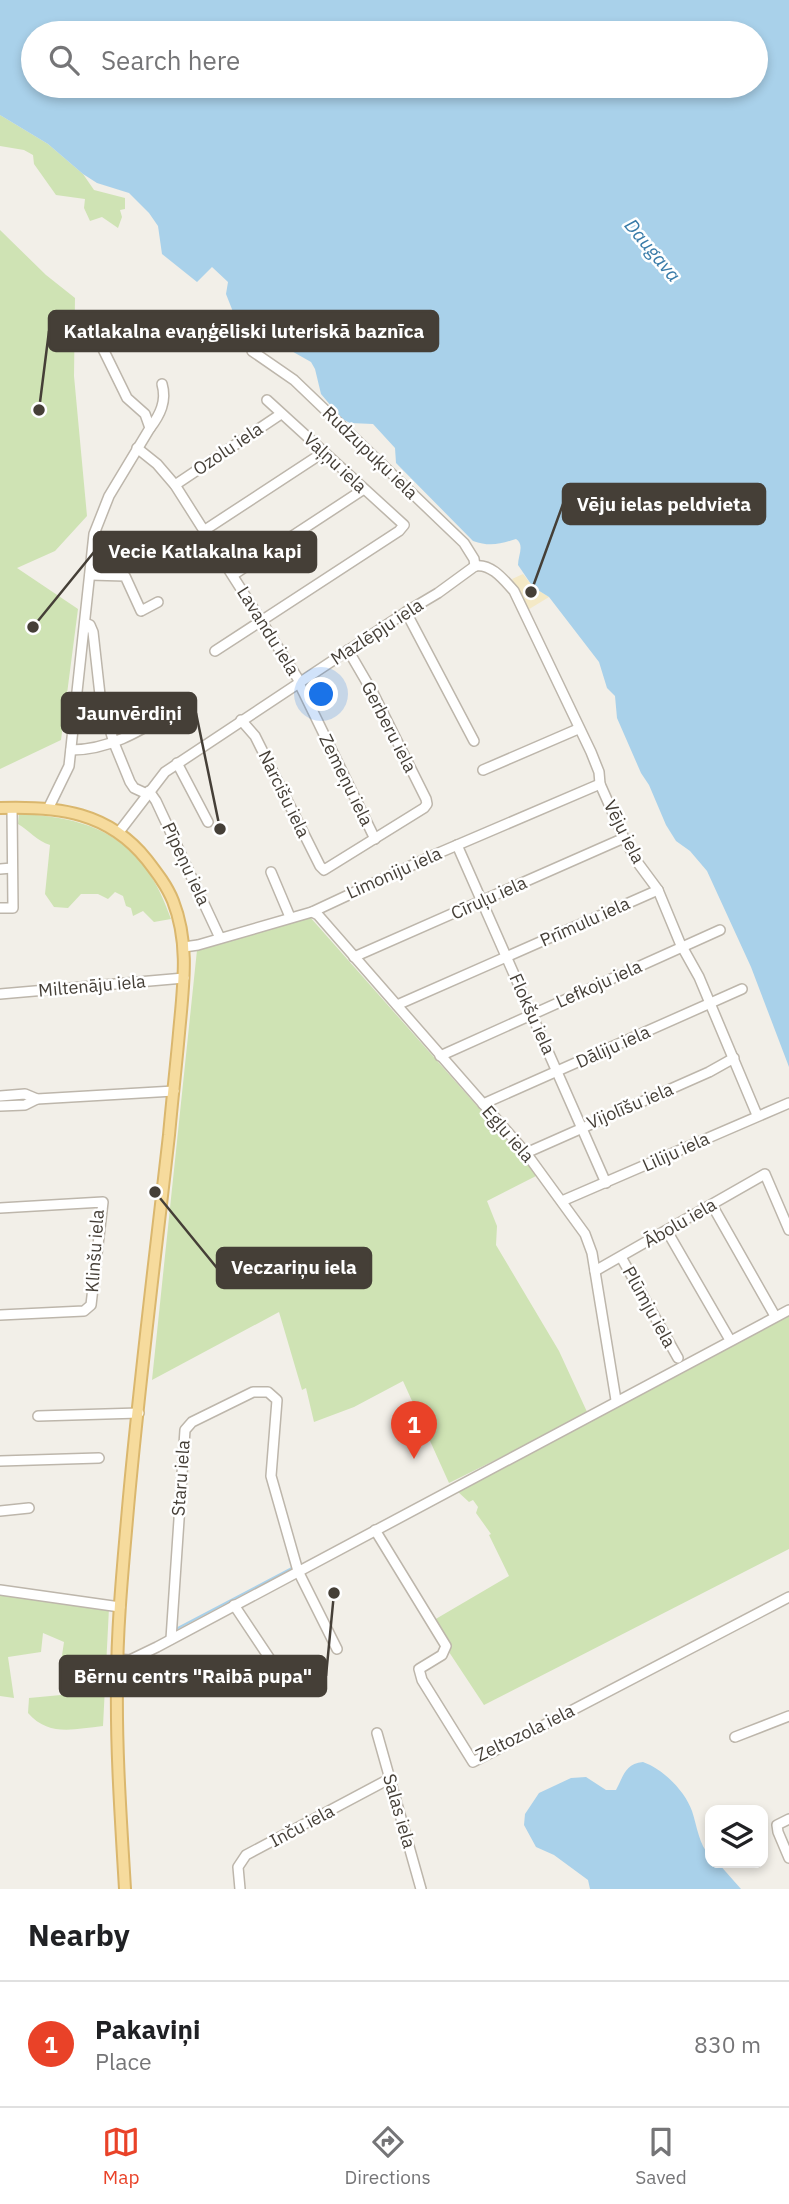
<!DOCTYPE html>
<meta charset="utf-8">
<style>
body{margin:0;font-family:"IBM Plex Sans",sans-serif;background:#f6f6f6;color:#202124}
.controls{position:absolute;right:21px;bottom:21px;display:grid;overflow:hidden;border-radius:14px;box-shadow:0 4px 10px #0003}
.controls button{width:63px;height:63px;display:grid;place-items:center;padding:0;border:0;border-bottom:2px solid #e0e0e0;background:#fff;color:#202124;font:35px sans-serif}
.you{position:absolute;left:322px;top:695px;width:24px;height:24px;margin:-18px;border:5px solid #fff;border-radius:50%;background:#1a73e8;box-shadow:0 0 0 10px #1a73e833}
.badge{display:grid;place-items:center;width:46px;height:46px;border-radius:50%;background:#e94228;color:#fff;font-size:23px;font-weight:700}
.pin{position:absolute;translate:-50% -58px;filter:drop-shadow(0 2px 4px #0008)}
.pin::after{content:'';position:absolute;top:37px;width:24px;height:21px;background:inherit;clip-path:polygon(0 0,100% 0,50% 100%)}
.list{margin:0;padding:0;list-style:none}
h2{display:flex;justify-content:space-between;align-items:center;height:91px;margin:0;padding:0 28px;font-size:30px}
h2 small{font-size:23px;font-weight:400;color:#757577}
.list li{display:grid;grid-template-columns:46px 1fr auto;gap:21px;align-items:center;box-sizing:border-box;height:126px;padding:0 28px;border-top:2px solid #e0e0e0}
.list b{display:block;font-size:26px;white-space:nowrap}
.list p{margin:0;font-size:23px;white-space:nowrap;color:#757577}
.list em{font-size:23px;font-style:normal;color:#757577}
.icon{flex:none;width:38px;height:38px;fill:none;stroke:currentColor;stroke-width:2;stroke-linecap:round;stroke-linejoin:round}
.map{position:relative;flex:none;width:789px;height:1889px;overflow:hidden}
.search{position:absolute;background:#fff;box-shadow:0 4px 10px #0003;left:21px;right:21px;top:21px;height:77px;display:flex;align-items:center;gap:18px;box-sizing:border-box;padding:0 24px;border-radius:38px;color:#757577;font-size:26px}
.sheet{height:217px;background:#fff}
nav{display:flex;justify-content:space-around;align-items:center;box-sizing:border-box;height:98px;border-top:2px solid #e0e0e0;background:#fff;font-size:19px;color:#757577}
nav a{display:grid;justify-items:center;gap:4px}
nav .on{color:#e94228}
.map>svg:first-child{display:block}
.green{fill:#cfe3b4}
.sand{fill:#f4e9c6}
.water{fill:#a9d1ea;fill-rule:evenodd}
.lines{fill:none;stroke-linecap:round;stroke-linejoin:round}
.stream{stroke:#a9d1ea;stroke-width:2}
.minor-casing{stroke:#bdb6ab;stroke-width:12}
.major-casing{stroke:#dab76e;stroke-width:14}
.minor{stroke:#fff;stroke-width:9}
.major{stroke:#f6db9d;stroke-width:10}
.labels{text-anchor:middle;stroke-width:5;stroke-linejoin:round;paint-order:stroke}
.street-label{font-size:18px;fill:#453f37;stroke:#fff}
.water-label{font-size:19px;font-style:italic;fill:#397ba8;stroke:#fff}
.leader{fill:none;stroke:#453f37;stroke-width:2.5}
.callout-dot{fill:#453f37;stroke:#fff;stroke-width:2.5}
.callout{fill:#453f37;stroke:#453f37;stroke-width:2.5}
.callout-label{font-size:19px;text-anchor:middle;font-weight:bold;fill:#fff}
</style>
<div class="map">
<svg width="789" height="1889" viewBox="0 0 789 1889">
<rect width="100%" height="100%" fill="#f2efe8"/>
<g class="green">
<path d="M0 115 48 144 83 174 94 190 125 198V209L120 210 122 217 118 228 102 217 90 221 84 208 85 199 56 195 34 164 33 155 24 150 0 146Z"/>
<path d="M0 230 46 275 75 298 74 376 87 516 55 551 17 568 78 609 61 740 0 769Z"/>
<path d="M19 814C98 817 145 842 171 919L154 922 143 911 133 916 131 908 126 906 123 896 115 892 108 899 98 894H81L68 908 54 907 45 894 50 845C37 841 30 831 18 824Z"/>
<path d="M310 917 538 1175 487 1201 497 1226 496 1245 559 1351 588 1414 449 1483 403 1381 354 1407 314 1422 306 1388 302 1390 279 1312 152 1380 197 950Z"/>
<path d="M789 1314V1549L484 1705 449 1652 434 1620 509 1576 489 1535 491 1534 476 1513 478 1507 473 1500 469 1502 457 1491Z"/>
<path d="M0 1594 109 1608 103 1726C74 1729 49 1737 28 1713L29 1698 61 1695 84 1688 78 1676 60 1669 64 1642 43 1633 41 1652 8 1657 14 1698 0 1696Z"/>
</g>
<path class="sand" d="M523 574 533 587 549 597 526 611 523 603 524 599 512 579Z"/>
<g class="water">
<path d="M0 0H789V1067L751 967 707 871 690 851 676 841 666 825 649 785 641 773 617 718 615 696 607 688 599 662 549 597 533 587 518 565C518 555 525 545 516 539 500 544 490 547 473 541L396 463 395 448 373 424 350 423 342 419 321 394 315 369 311 362 288 349 281 342 271 340 261 325 258 327 237 322 226 294 228 282 212 267 197 282 162 254 158 226 149 213 129 193 97 183 83 174 48 144 0 115ZM756 33V86H33V33Z"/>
<path d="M643 1762C663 1769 685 1791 692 1811 697 1826 699 1845 710 1856V1863H718L741 1889H590L588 1880 554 1855 536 1847 524 1825 525 1814 539 1793 571 1778 586 1777 606 1790H616C624 1775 625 1764 643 1762Z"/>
</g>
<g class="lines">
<path class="stream" d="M176 1629 292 1568"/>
<defs>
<g id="minor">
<path d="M252 351 294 380 464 543 474 559 475 566"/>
<path d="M150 428C160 415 167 401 162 384"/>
<path d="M137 448 157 464 175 485 300 682"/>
<path d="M175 485 281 414"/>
<path d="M205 530 324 452"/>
<path d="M475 566C491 563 504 580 514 591L591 752 599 772 600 784 624 838 638 863 658 890 680 943 699 977 757 1115"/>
<path d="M90 575 125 576 141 611 158 602"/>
<path d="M233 575 364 489"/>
<path d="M406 612 474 741"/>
<path d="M85 623 90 625 93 632 100 695 114 743 130 782 134 788 147 794"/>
<path d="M215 651 399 531 404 525 267 400"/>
<path d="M299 683 375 839"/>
<path d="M241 720 255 736 320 866 324 870 424 808 427 804 426 799 373 693 348 650"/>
<path d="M71 750C108 750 138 732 168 714"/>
<path d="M177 763 208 822"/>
<path d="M483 770 578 729"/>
<path d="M149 791 156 801 220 938"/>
<path d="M48 809 69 766 94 534 109 496 150 428 145 414 127 398 103 349"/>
<path d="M119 832 165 772 406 612 438 593 475 566"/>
<path d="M457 845 606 1183"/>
<path d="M0 869 12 868"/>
<path d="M271 872 290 917"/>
<path d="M0 908H13L12 808"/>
<path d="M312 912 318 915 526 1153 585 1234 592 1253 616 1400"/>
<path d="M184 947 198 945 312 912 434 855 600 784"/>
<path d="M354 957 624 838"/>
<path d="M0 994 184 978"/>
<path d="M397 1005 658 890"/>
<path d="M440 1056 720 930"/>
<path d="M0 1096 25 1094 37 1099 174 1091"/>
<path d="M483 1104 742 989"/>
<path d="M0 1106 25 1105 37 1099"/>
<path d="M526 1153 709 1072 734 1058"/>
<path d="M562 1201 789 1103"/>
<path d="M712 1205 775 1316"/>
<path d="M0 1208 103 1202 91 1305 84 1311 0 1315"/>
<path d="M667 1231 730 1340"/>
<path d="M621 1257 678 1358"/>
<path d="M595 1271 765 1174 789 1230"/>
<path d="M38 1416 139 1413"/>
<path d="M0 1461 99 1458"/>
<path d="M0 1511 29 1508"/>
<path d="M375 1530 446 1646 442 1655 419 1669 422 1680 473 1762 789 1597"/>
<path d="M0 1590 120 1607"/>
<path d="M234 1605 290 1689"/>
<path d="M171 1639 185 1430 192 1422 253 1392H268L277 1400 271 1476 298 1571 337 1649"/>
<path d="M117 1659 130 1660 157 1647 789 1310"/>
<path d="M377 1733 421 1889"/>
<path d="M735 1737 789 1716"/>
<path d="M789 1819 777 1825 778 1832 789 1858"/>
<path d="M240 1889 238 1867 246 1855 389 1779"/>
</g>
<path id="major" d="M0 808C58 806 109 812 147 860 157 873 167 886 173 901 190 944 183 988 179 1033 176 1067 172 1101 169 1135 155 1259 139 1384 128 1508 123 1566 117 1625 117 1683 116 1752 121 1821 125 1889"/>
</defs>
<use href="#minor" class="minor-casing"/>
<use href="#major" class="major-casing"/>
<use href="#minor" class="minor"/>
<use href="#major" class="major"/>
</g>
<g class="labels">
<g class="street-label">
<text transform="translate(228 449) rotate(-34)" y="6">Ozolu iela</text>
<text transform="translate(370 453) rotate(44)" y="6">Rudzupuķu iela</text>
<text transform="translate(335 463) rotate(43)" y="6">Vaļņu iela</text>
<text transform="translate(268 631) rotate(58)" y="6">Lavandu iela</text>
<text transform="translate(377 632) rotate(-33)" y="6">Mazlēpju iela</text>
<text transform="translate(389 727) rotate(63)" y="6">Gerberu iela</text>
<text transform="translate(346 780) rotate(64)" y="6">Zemeņu iela</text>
<text transform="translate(284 794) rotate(64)" y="6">Narcišu iela</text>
<text transform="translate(624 832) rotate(63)" y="6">Vēju iela</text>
<text transform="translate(186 864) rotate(65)" y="6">Pīpeņu iela</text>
<text transform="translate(394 873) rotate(-24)" y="6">Limoniju iela</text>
<text transform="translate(489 898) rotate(-24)" y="6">Cīruļu iela</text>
<text transform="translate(585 922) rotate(-24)" y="6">Prīmulu iela</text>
<text transform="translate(599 984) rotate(-24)" y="6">Lefkoju iela</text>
<text transform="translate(92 986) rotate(-5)" y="6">Miltenāju iela</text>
<text transform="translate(532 1014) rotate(66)" y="6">Flokšu iela</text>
<text transform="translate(613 1047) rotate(-24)" y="6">Dāliju iela</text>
<text transform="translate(630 1106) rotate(-23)" y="6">Vijolīšu iela</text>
<text transform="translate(508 1134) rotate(49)" y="6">Egļu iela</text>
<text transform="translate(676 1152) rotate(-24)" y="6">Liliju iela</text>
<text transform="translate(680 1223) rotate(-30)" y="6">Ābolu iela</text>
<text transform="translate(95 1251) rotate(-86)" y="6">Klinšu iela</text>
<text transform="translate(649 1307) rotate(61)" y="6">Plūmju iela</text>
<text transform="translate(181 1478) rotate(-86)" y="6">Staru iela</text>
<text transform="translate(525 1733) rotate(-26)" y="6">Zeltozola iela</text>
<text transform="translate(399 1811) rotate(74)" y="6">Salas iela</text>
<text transform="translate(302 1826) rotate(-28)" y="6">Inču iela</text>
</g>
<g class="water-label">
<text transform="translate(653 250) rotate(50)" y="7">Daugava</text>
</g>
</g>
<path class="leader" d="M39 410L49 331M531 592L563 504M33 627L94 552M220 829L196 713M155 1192L217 1268M334 1593L326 1676"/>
<g class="callout-dot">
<circle cx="39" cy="410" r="7"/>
<circle cx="531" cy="592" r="7"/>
<circle cx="33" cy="627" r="7"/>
<circle cx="220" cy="829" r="7"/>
<circle cx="155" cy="1192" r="7"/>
<circle cx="334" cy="1593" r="7"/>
</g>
<g class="callout">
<rect x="49" y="311" width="389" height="40" rx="7"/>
<rect x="563" y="484" width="202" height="40" rx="7"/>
<rect x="94" y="532" width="222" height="40" rx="7"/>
<rect x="62" y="693" width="134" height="40" rx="7"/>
<rect x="217" y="1248" width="154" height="40" rx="7"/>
<rect x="60" y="1656" width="266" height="40" rx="7"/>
</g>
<g class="callout-label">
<text x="244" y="338">Katlakalna evaņģēliski luteriskā baznīca</text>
<text x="664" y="511">Vēju ielas peldvieta</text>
<text x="205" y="558">Vecie Katlakalna kapi</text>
<text x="129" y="720">Jaunvērdiņi</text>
<text x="294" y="1274">Veczariņu iela</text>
<text x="193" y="1683">Bērnu centrs "Raibā pupa"</text>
</g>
</svg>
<div class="controls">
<button><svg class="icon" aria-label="layers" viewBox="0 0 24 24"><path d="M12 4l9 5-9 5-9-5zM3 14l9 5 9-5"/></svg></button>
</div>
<div class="you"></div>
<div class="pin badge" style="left:414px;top:1459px">1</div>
<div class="search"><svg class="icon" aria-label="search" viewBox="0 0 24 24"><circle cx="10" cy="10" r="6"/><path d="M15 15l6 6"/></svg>Search here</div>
</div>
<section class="sheet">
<h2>Nearby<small></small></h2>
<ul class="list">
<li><span class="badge">1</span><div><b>Pakaviņi</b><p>Place</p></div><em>830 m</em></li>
</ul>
</section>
<nav>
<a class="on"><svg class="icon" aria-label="map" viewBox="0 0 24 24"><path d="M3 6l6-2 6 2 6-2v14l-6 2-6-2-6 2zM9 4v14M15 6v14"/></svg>Map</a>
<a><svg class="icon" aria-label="directions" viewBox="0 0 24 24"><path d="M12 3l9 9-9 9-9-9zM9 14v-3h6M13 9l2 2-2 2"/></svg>Directions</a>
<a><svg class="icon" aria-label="saved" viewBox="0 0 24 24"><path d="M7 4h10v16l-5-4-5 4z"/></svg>Saved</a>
</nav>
